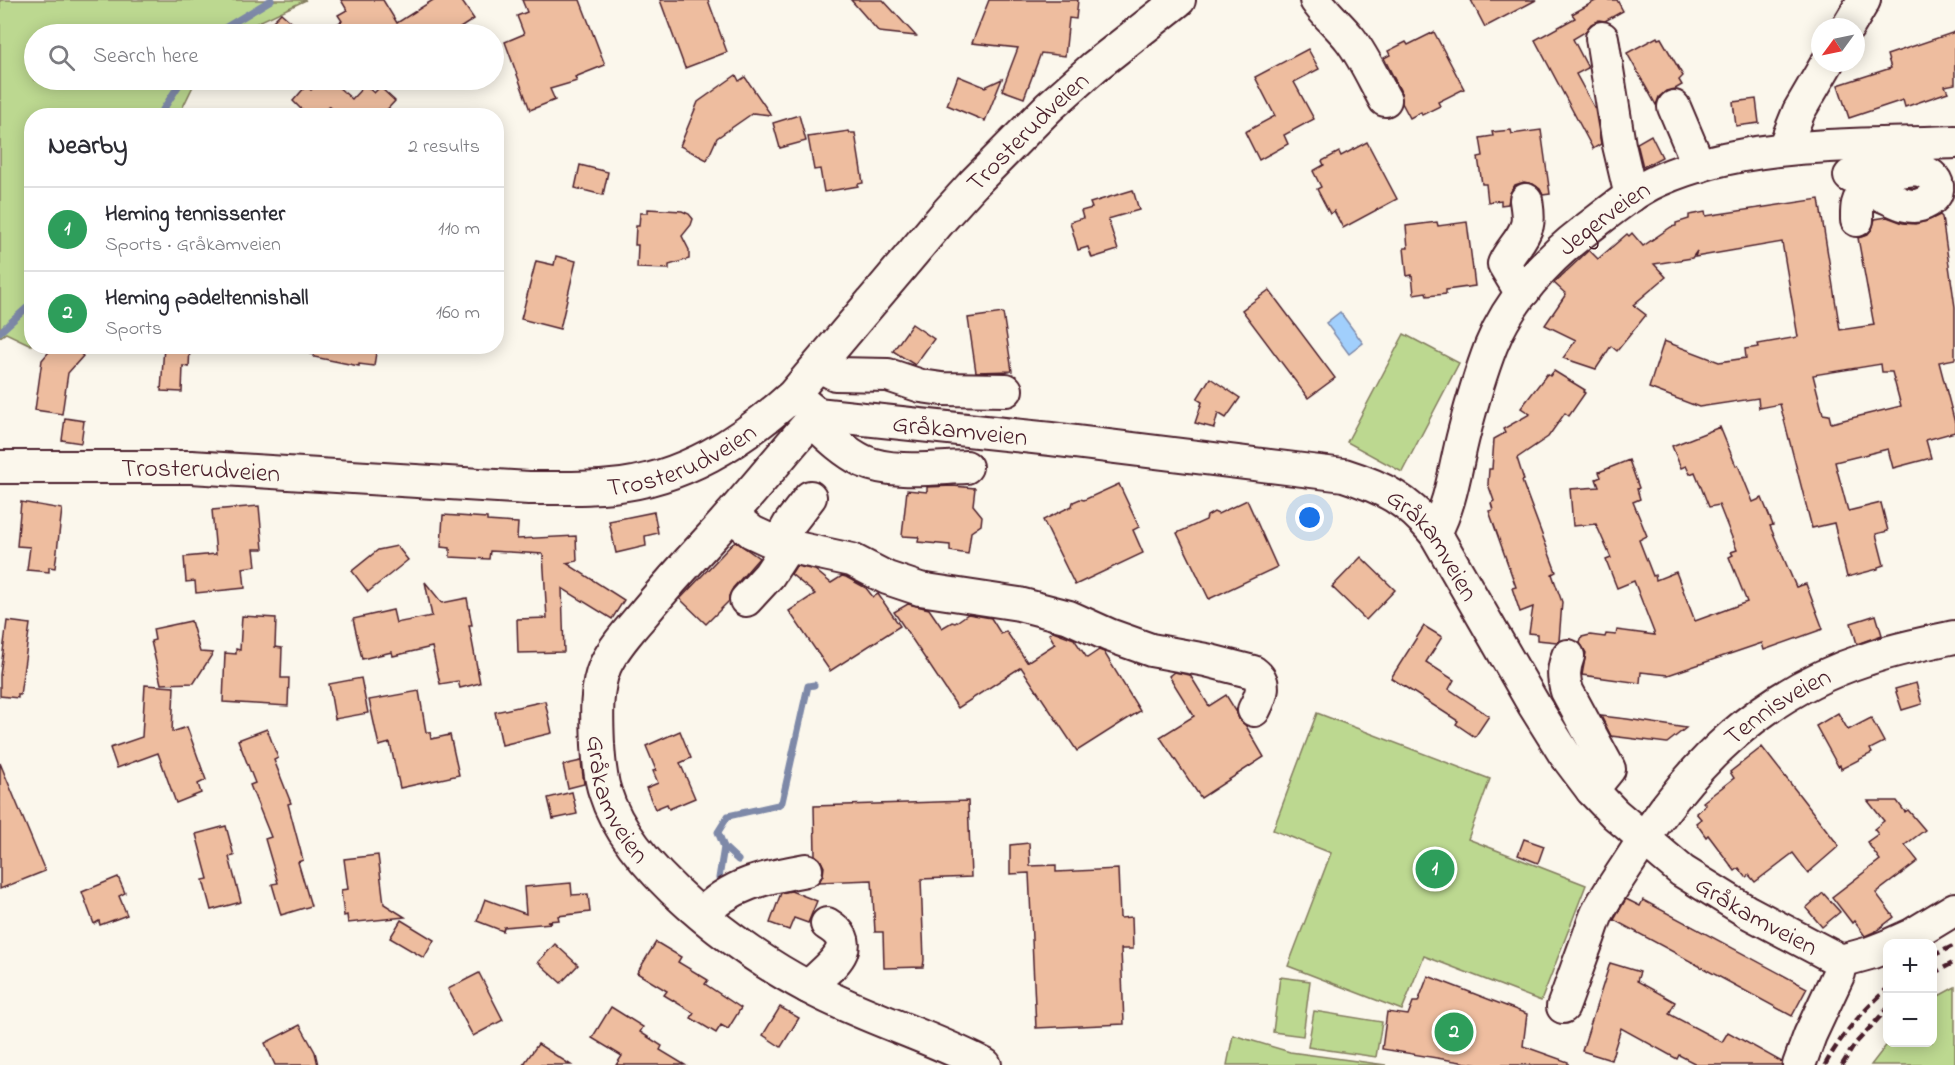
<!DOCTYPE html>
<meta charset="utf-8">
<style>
body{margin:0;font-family:"Indie Flower",sans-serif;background:#f2f2f3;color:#2b2b33}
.controls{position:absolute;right:18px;bottom:18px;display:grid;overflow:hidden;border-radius:12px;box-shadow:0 3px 15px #0003}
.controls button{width:54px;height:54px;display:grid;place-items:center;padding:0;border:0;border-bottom:2px solid #e1e1e2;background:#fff;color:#2b2b33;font:30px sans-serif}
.compass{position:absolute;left:1811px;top:18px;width:54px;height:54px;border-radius:50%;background:#fff;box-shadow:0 3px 15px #0003;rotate:237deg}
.you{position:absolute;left:1310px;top:518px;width:21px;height:21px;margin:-15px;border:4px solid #fff;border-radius:50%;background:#1a73e8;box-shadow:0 0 0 9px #1a73e833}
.badge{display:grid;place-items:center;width:39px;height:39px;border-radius:50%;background:#d1495b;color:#fff;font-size:20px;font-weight:700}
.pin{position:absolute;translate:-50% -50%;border:3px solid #fff;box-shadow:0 2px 6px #0006}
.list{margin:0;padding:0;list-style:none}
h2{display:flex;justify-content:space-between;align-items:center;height:78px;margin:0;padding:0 24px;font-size:26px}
h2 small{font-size:20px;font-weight:400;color:#7c7c81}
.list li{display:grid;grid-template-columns:39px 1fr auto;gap:18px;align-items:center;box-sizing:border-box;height:84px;padding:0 24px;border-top:2px solid #e1e1e2}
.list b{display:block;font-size:22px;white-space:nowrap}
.list p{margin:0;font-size:20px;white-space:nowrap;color:#7c7c81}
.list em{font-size:20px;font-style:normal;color:#7c7c81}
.icon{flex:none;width:33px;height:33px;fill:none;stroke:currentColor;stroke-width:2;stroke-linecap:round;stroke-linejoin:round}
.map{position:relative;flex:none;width:1955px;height:1065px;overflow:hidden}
.search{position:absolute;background:#fff;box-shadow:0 3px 15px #0003;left:24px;top:24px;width:480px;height:66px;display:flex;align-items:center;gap:15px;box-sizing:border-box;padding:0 21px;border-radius:33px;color:#7c7c81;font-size:22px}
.panel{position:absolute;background:#fff;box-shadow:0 3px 15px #0003;left:24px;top:108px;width:480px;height:246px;border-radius:24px}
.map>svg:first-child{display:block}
.green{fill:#bcd890;stroke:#837c5e;stroke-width:1.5}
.water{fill:#a1cffc;stroke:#7e89a8;stroke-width:1.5}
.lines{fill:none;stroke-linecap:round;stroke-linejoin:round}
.stream{stroke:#7e89a8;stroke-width:7}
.building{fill:#eebd9f;stroke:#4a1f2b;stroke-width:1.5;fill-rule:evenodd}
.minor-casing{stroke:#4a1f2b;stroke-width:36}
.minor{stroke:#fbf7ec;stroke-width:32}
.rail{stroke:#4a1f2b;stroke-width:4.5;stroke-dasharray:9 4.5;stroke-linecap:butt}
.labels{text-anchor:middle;stroke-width:4.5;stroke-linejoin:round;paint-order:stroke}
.street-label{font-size:26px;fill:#4a1f2b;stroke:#fbf7ec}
</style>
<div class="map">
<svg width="1955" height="1065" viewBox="0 0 1955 1065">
<rect width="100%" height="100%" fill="#fbf7ec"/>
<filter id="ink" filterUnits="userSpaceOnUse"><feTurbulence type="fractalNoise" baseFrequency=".0167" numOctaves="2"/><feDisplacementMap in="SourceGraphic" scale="12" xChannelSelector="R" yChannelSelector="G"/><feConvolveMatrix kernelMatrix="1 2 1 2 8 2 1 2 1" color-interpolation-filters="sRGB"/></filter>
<g filter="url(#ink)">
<g class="green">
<path d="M0 0H306L233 34H34V80H196L179 115 32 116 31 345 6 333 0 337Z"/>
<path d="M1404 334 1459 363 1402 472 1347 442Z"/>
<path d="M1317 713 1490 779 1468 839 1586 885 1541 1001 1424 956 1402 1010 1288 966 1331 853 1273 830Z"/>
<path d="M1280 977 1310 981 1303 1036 1273 1032Z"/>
<path d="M1955 987V1065H1871L1888 1043 1932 1042 1933 999Z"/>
<path d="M1314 1011 1382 1022 1376 1057 1308 1047Z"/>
<path d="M1233 1035 1290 1052 1386 1065H1227Z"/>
</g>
<path class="water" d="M1340 312 1363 343 1349 354 1326 323Z"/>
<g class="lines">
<g class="stream">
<path d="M217 34 223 29 271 0"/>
<path d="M159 116 182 80"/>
<path d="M0 332 32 303"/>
<path d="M724 847 738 860"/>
<path d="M719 878 724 847 718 832 728 816 778 805 782 802 808 686 814 685"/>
</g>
</g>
<g class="building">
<path d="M341 0H383L397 23 433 0H461L474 19 451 34H321L342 21 338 15 347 10Z"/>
<path d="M522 0H580L605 65 575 77 577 81 550 89 555 100 530 110 505 42 524 34 517 16 527 12Z"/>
<path d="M660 0H708L727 52 685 68Z"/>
<path d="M851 0H883L916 36 879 32Z"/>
<path d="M989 0H1078L1076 19 1069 18 1065 56 1041 53 1024 98 1002 90 1018 48 972 43Z"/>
<path d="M1471 0H1536L1485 27Z"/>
<path d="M1597 0H1617L1623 11 1605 21 1599 20 1591 24 1585 32 1573 39 1588 68 1576 74 1595 109 1601 144 1593 149 1535 40 1575 18 1572 14Z"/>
<path d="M281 13 305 34H260Z"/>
<path d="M1434 32 1464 89 1438 102 1440 106 1422 115 1421 112 1410 118 1402 103 1401 92 1384 58 1390 55 1388 51 1406 42 1408 45Z"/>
<path d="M1955 32V84L1945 86 1948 92 1905 107 1903 100 1849 118 1838 85 1891 68 1887 55Z"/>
<path d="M1657 37 1658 39 1661 38 1683 76 1679 80 1682 85 1675 89 1666 91 1659 97 1656 105 1627 53Z"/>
<path d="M1308 49 1319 69 1294 82 1314 119 1284 135 1288 144 1259 160 1245 132 1275 116 1255 77Z"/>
<path d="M736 75 739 81 745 77 771 115 753 113 717 138 707 160 680 146 698 102Z"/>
<path d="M958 76 985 87 1002 79 985 121 947 105Z"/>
<path d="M321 80H330L352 99 365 85 374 93 380 87 395 101 381 116H337L338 114 329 106 320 116H308L293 101 306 86 311 90Z"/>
<path d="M1756 99 1759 123 1736 126 1733 102Z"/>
<path d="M799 115 806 141 780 148 773 123Z"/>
<path d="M1511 130 1512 134 1541 130 1550 194 1543 195 1540 189 1533 184 1524 182 1515 185 1510 193 1508 204 1501 205V200L1488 202 1486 184H1482L1478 157 1483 156 1480 138 1493 136 1492 132Z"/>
<path d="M849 131 850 133H855L863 183 858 184V186L824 192 820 169 814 170 808 137Z"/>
<path d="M1651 135 1662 157 1643 167 1637 143Z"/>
<path d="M1367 142 1397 199 1343 228 1334 211 1330 214 1317 189 1321 187 1313 171 1324 165 1322 161 1339 152 1341 156Z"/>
<path d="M580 165 608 172 603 195 575 188Z"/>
<path d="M1133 190 1139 210 1108 219 1118 250 1092 258 1088 247 1078 250 1070 222 1083 218 1081 211 1092 208 1090 203Z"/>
<path d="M1819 199 1840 330 1874 325 1858 238 1867 235 1872 229 1875 219 1887 217 1903 223 1915 224 1927 221 1940 215 1942 217 1955 307V359L1939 362 1955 423V432L1926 440 1931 458 1893 468 1888 449 1835 462 1848 511 1881 503 1888 531 1876 534 1884 565 1878 567V569L1847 577 1834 523 1812 528 1780 404 1759 408 1758 398 1699 407 1649 388 1664 341 1719 362 1746 358 1745 349 1759 347 1758 344 1798 337 1782 242 1695 257 1697 251 1692 258 1654 264 1666 277 1633 305 1646 315 1617 351 1611 346 1596 369 1563 358 1576 340 1545 325 1566 294 1554 283 1589 250 1598 259 1627 234 1629 236 1632 233 1643 246 1671 227 1676 226V223L1689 219V215L1705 212 1706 216 1712 215ZM1881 364 1882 372H1892L1901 406 1831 423 1829 415 1823 414 1813 375Z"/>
<path d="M648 209 682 211 689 214 693 219 691 225 682 236 689 250V259L669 265V269L637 268 638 245H635L636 226H639L640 213H648Z"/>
<path d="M1437 222 1438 226 1467 222 1475 286 1446 290V294L1427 296 1426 292 1414 294 1412 275 1407 276 1404 248H1408L1406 226Z"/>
<path d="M556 256 576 261 560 329 521 319 536 261 554 265Z"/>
<path d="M1269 290 1335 378 1308 398 1242 310Z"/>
<path d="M1003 313 1012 371 976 372 968 318Z"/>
<path d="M912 324 934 339 915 365 893 351Z"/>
<path d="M54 346H72L83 356 68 373 62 414 35 410 42 360Z"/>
<path d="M164 346H190L189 367 183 366 182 392 161 391Z"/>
<path d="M308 346H377L374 366 359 364V366L314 357V355L308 353Z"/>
<path d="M1554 371 1585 390 1583 392 1585 393 1569 416 1565 413 1548 437 1517 458 1524 480 1522 481 1556 572 1552 574 1562 602 1559 641 1557 642 1537 640V634L1529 633 1533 607 1520 612 1512 588 1516 587 1489 511 1493 510 1491 503 1494 501 1488 484 1489 469H1492L1494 439 1505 433 1503 429 1530 414 1521 408 1547 374 1550 376Z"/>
<path d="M1210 378 1240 398 1226 418 1218 413 1214 428 1195 423 1202 402 1197 399Z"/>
<path d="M65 418 84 421 81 443 62 440Z"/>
<path d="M1720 427 1736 466 1738 465 1753 502 1762 498 1773 525 1770 526 1796 587 1806 584 1823 629 1764 650 1762 643 1668 675 1641 672 1640 683 1582 675 1586 653 1580 643 1582 637 1590 635 1605 637 1606 634 1616 635 1617 630 1655 635 1634 581 1617 588 1606 560 1611 558 1596 524 1573 526 1570 489 1599 487 1596 479 1601 477 1599 472 1629 460 1639 488 1637 489 1640 499 1633 502 1647 536 1639 540 1653 576 1655 575 1656 580 1676 572 1695 621 1747 602 1729 557 1733 555 1731 552 1737 550 1719 505 1709 507 1695 472 1690 474 1686 466 1681 468 1672 446Z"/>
<path d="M1119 484 1139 527 1133 530 1143 553 1075 585 1043 520 1072 506 1073 502 1080 499 1084 500Z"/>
<path d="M953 486 975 488 973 505 982 516 981 525 971 532 968 554 950 551V545L918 542 919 537 902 536 907 490 927 492V487Z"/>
<path d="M1247 500 1277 567 1209 599 1177 533 1206 520 1207 516 1214 512 1218 514Z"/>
<path d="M21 502 62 509 55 568 49 567V572L27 570 30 547 17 546Z"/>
<path d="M259 506 263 549H254L256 566 243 568 245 588 196 593 195 581 186 582 184 557 216 554 212 510Z"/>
<path d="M654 512 658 533 645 536 646 546 616 553 609 521Z"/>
<path d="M443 515 487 518V521L518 523 517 539 576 536 577 561 566 563 624 600 612 619 562 588 564 652 518 653 517 619 547 618 543 554 490 551 489 559 450 557V548L441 547Z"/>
<path d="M735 541 759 558 733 588 729 596V601L706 624 680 599Z"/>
<path d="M397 546 408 560 368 592 352 571 378 550Z"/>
<path d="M1361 557 1395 590 1366 620 1332 587Z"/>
<path d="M796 566 815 570 831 583 842 576 846 577 866 588 873 597 878 594 900 626 830 671 789 611 815 594 791 574Z"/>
<path d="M425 582 442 603 467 598 472 625H469L480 683 460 688 458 681 440 684 432 647 393 656 392 652 362 659 353 619 393 610 396 623 432 616Z"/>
<path d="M908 604 929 609 942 628 952 622 955 623 968 614 991 618 1001 634 1006 631 1027 662 1055 644 1049 634 1053 631 1074 639 1087 658 1099 650 1104 652 1140 711 1077 751 1021 667 958 708 894 612Z"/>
<path d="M1876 615 1882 635 1857 644 1851 623Z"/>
<path d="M242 616 276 618 275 647 282 648 281 678H289L288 706 223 702 225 653 236 654V649L240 650Z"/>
<path d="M7 621 30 624 20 695 18 694V698L0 696V675Z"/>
<path d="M191 621 200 652 213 653 194 683 161 684 151 641 155 640 153 629Z"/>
<path d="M1424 626 1442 637 1426 662 1454 680 1449 689 1489 716 1475 737 1456 724 1458 721 1391 678Z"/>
<path d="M1174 672 1190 675 1209 706 1226 695 1236 711 1239 719 1246 726 1264 757 1201 798 1160 737 1194 716 1169 676Z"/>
<path d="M361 678 368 713 335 719 329 684Z"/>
<path d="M1916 683 1922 704 1902 710 1895 689Z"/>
<path d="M145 685 174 687 172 732 187 727 206 780 198 784 201 793 176 803 158 753 117 768 110 748 142 737Z"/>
<path d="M419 691 426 732H430L431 739 450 735 459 775 400 788 390 743 379 746 369 700Z"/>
<path d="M545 701 552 733 502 745 495 712Z"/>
<path d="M1838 713 1848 730 1871 718 1884 742 1870 749 1872 753 1841 769 1840 765 1838 766 1816 726Z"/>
<path d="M1601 716 1627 719 1686 728 1667 743 1611 736Z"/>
<path d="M267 729 278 758 274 760 291 803 288 804 303 860 298 862 311 906 281 915 272 884 278 883 265 839 271 837 250 785 255 783 238 740Z"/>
<path d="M680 731 691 758 680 763 695 798 669 809 667 804 655 809 646 788 658 783 653 771 656 770 646 746Z"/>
<path d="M1762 747 1839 846 1808 873 1793 853 1755 882 1749 875 1746 877 1739 868 1735 871 1708 835 1706 837 1696 823 1701 819 1696 813 1706 805 1703 802 1734 778 1730 772Z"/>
<path d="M581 761 584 784 568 788 563 765Z"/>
<path d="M0 763 45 871 0 889Z"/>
<path d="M572 792 577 814 553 819 548 798Z"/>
<path d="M968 801 971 877 921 879 924 960 923 967 884 968 883 932H875L872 880 819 882 823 875 824 867 820 859 815 855 814 806Z"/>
<path d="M1868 801H1897L1905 812 1908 810 1925 830 1905 845 1918 861 1876 893 1894 917 1876 931 1865 936 1854 921 1852 923 1832 897 1880 860 1867 842 1878 834 1874 829 1884 821Z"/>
<path d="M226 826 234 856 229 857 241 902 211 910 203 880 208 879 196 834Z"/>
<path d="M1524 839 1544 846 1538 863 1518 855Z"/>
<path d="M1029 843 1030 866 1056 865V872L1118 869 1120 918 1132 917 1133 949H1121L1124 1024 1036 1028 1029 873 1010 874V845Z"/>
<path d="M378 855 384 904 405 917 348 923 347 915 344 916 341 890 348 889 344 859Z"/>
<path d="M118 877 125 893 119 896 127 915 100 925 99 921 94 924 82 892Z"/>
<path d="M571 883 572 895 588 894 590 912 558 916 559 920 547 921 552 923 504 927 503 931 477 921 485 899 526 914 524 887Z"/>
<path d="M791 891 817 901 808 923 794 918 789 930 770 923 781 893Z"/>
<path d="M1823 893 1840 912 1822 927 1806 908Z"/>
<path d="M1626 899 1640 906 1643 900 1807 988 1792 1016 1614 920Z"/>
<path d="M401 920 434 940 424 958 390 938Z"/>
<path d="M656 942 681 957 678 962 708 980 705 984 741 1008 728 1029 721 1025 716 1033 691 1018 694 1013 664 995 667 991 637 973Z"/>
<path d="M555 944 578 965 561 983 538 962Z"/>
<path d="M1610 963 1640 972 1637 981 1675 1002 1669 1014 1722 1042 1728 1032 1782 1062 1781 1065H1698L1679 1055 1677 1059 1621 1028 1611 1060 1582 1051Z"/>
<path d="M479 973 503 1020 473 1036 448 989Z"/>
<path d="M1428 976 1527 1014 1523 1046 1568 1062V1065H1479L1382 1049 1387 1012 1408 1015 1413 1002H1418Z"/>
<path d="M611 1007 643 1027 640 1032 662 1046 660 1050 685 1065H616L622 1056 592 1038Z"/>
<path d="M780 1007 799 1018 781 1047 763 1035Z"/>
<path d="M300 1025 315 1052 318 1065H275L265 1043Z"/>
<path d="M538 1044 571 1065H523Z"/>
</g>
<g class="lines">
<defs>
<g id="minor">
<path d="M1316 0C1326 15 1339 25 1350 39 1364 57 1374 80 1385 100"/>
<path d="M1848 27 1864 0"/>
<path d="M1602 38 1619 145 1631 196"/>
<path d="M1674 107 1699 166"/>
<path d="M1784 148 1799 111 1827 63"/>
<path d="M1850 176 1916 169C1942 175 1945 197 1920 205 1901 211 1880 187 1865 194 1856 199 1857 211 1857 220"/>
<path d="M1524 291 1516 284 1504 264C1510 250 1523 240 1527 225 1529 217 1527 208 1526 200"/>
<path d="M819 366 835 374 888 375 921 386 942 389 1006 390"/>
<path id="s1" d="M800 400 817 414C782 454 749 496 713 535 687 563 662 591 638 620 626 634 613 649 605 666 595 689 597 720 598 745 599 761 600 777 605 792 628 868 739 951 808 987 865 1018 928 1035 985 1065"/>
<path id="s2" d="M817 414 1051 439 1344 475C1385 488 1407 500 1435 533L1534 705 1564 753 1592 790 1615 814 1682 871 1748 912 1841 961 1870 953 1888 946"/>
<path d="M811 420C827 435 843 451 863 461 891 474 935 468 966 467"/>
<path id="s3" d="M0 467H191L529 488C557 488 584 489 612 486 683 479 741 442 793 395L944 216 973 184 1049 107 1094 67 1179 0"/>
<path d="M731 515 752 532 778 544 852 560 887 578 920 589 1019 604 1069 617 1109 635 1151 650 1206 660 1253 672C1268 683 1261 696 1254 710"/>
<path id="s4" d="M1435 533C1452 501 1455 467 1464 433 1471 406 1481 372 1491 346 1509 301 1546 260 1584 231 1608 213 1632 192 1659 180 1749 140 1858 146 1955 142"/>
<path d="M778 544 790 523 810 497"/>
<path d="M746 600 769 575 788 546"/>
<path d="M1568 656C1563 669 1563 678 1567 691L1609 769 1592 790"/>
<path d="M702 915C729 884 767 877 806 870"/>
<path d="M1892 944 1912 935 1955 909"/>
<path d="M808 987C827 968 864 946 827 924"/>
<path id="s5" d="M1563 1007C1571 986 1578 965 1586 944 1590 934 1593 923 1597 914 1607 894 1621 875 1633 856 1690 764 1762 693 1867 659 1895 649 1926 643 1955 637"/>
<path d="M1799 1065 1810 1035 1839 973 1841 961"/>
</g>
</defs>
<use href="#minor" class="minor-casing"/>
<use href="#minor" class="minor"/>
<g class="rail">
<path d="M1932 956 1955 945"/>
<path d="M1932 974 1955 962"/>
<path d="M1825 1065C1841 1035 1863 1011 1888 988"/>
<path d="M1842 1065 1855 1044 1888 1008"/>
</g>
</g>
</g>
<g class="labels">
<g class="street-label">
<text dy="9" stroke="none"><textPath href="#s3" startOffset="1172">Trosterudveien</textPath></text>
<text dy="9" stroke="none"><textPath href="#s4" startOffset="369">Jegerveien</textPath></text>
<text dy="9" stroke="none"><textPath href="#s2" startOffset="144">Gråkamveien</textPath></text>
<text dy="9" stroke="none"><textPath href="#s3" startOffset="687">Trosterudveien</textPath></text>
<text dy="9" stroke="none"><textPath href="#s3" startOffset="201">Trosterudveien</textPath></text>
<text dy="9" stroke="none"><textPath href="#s2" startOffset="648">Gråkamveien</textPath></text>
<text dy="9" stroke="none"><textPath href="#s5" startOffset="378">Tennisveien</textPath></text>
<text dy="9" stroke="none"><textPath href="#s1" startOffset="490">Gråkamveien</textPath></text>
<text dy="9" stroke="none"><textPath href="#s2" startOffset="1150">Gråkamveien</textPath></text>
</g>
</g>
</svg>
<div class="controls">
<button>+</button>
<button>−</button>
</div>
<svg class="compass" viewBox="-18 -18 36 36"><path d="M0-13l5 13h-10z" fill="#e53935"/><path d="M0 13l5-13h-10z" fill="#7c7c81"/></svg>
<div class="you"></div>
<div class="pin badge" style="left:1435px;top:869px;background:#2e9e5b">1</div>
<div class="pin badge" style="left:1454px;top:1032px;background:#2e9e5b">2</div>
<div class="search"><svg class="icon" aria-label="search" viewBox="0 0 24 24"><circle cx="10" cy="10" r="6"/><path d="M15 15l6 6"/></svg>Search here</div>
<section class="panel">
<h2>Nearby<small>2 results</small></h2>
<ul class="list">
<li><span class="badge" style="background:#2e9e5b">1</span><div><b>Heming tennissenter</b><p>Sports · Gråkamveien</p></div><em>110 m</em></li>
<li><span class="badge" style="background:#2e9e5b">2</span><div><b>Heming padeltennishall</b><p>Sports</p></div><em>160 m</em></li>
</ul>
</section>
</div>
